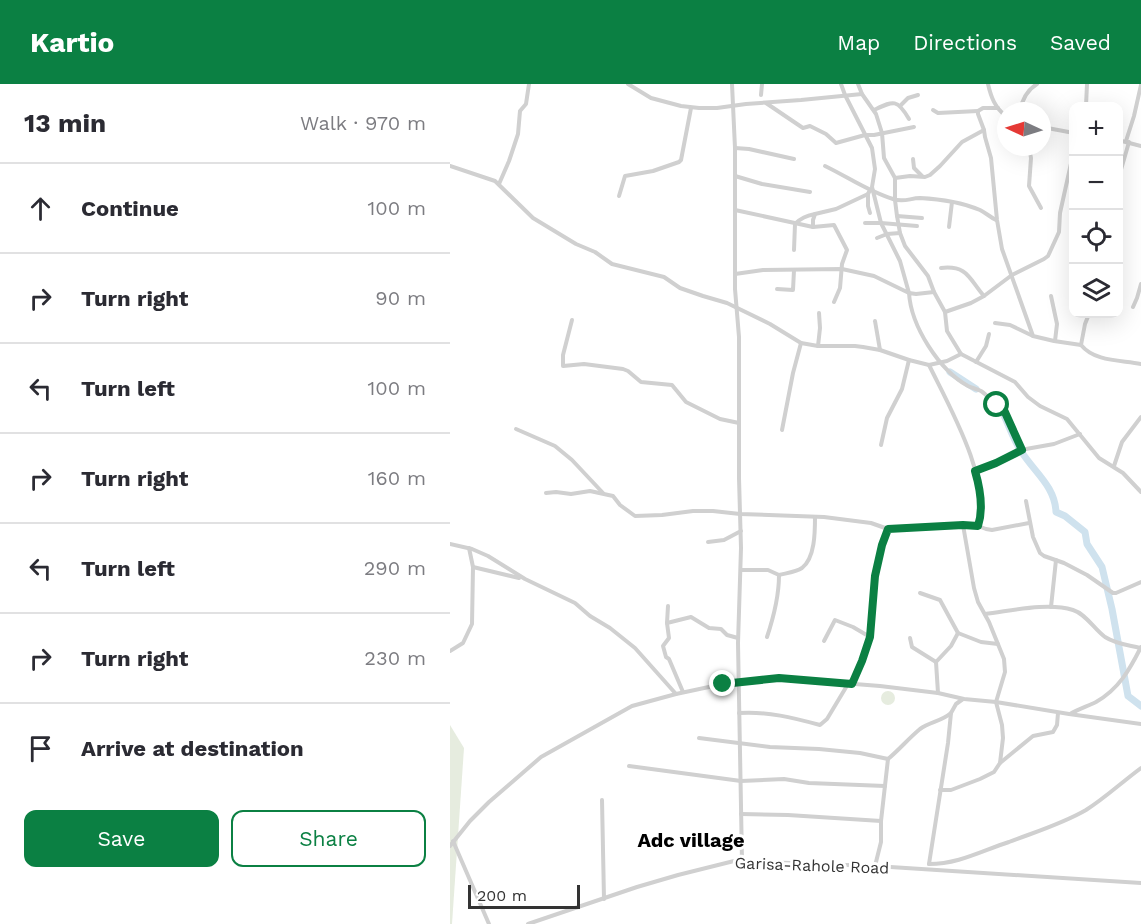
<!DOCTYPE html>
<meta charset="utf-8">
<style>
body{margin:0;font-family:"Work Sans",sans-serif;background:#f7f7f7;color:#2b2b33}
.controls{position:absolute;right:18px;top:18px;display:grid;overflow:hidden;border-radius:12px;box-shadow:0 6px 24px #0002}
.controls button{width:54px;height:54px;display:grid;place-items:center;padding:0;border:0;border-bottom:2px solid #e1e1e2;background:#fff;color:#2b2b33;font:30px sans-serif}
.compass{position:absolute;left:547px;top:18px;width:54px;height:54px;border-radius:50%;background:#fff;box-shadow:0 6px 24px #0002;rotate:274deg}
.scale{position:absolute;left:18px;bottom:15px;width:112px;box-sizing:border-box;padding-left:6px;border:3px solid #333;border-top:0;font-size:16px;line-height:21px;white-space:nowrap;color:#333;-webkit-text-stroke:4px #fff;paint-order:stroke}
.stop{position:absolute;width:18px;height:18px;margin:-14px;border:4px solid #0b8043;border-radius:50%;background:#fff}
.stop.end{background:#0b8043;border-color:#fff;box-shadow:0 2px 6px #0008}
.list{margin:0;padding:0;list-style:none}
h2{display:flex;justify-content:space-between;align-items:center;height:78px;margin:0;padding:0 24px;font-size:26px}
h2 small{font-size:20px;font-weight:400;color:#7c7c81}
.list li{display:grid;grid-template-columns:39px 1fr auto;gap:18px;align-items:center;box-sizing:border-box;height:90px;padding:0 24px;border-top:2px solid #e1e1e2}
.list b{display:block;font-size:22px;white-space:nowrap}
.list em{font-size:20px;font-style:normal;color:#7c7c81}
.actions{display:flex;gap:12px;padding:18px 24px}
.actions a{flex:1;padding:14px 0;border:2px solid #0b8043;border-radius:12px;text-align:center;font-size:21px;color:#0b8043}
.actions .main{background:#0b8043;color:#fff}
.icon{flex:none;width:33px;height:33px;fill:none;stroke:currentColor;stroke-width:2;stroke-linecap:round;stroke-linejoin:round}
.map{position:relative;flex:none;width:691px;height:840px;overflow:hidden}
header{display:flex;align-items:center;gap:36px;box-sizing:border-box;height:84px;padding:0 30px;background:#0b8043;color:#fff}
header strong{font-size:28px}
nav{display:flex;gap:33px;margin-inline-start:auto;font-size:21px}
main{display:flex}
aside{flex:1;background:#fff}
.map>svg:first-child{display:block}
.green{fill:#e6ecdf}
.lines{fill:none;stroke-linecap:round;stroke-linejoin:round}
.river{stroke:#cfe2ee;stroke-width:7}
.street{stroke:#d0d0d0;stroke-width:4}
.route{stroke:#0b8043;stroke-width:8}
.labels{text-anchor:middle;stroke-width:6;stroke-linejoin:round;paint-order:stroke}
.street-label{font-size:16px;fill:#333;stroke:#fff}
.quarter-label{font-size:20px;font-weight:bold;fill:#000;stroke:#fff}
</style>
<header>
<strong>Kartio</strong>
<nav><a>Map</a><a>Directions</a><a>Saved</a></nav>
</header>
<main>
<aside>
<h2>13 min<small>Walk · 970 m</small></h2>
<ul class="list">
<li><svg class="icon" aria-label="ahead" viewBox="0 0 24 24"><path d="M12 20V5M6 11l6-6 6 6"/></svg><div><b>Continue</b></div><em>100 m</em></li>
<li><svg class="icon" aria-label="right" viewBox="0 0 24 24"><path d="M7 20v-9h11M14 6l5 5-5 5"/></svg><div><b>Turn right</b></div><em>90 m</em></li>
<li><svg class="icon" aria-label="left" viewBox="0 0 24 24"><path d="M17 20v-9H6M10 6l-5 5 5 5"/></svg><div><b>Turn left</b></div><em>100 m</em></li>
<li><svg class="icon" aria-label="right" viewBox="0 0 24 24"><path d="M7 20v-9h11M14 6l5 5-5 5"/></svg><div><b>Turn right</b></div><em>160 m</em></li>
<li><svg class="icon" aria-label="left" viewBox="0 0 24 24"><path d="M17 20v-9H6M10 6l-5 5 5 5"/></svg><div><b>Turn left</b></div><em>290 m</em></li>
<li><svg class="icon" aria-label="right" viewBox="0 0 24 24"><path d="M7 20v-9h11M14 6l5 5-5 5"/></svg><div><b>Turn right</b></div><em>230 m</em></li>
<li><svg class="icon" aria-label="arrive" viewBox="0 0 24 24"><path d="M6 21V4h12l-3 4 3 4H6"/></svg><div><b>Arrive at destination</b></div></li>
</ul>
<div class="actions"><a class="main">Save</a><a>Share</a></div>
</aside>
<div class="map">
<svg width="691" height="840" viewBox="0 0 691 840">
<rect width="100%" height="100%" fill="#fff"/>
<g class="green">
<circle cx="438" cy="614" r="7"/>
<path d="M0 641 14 664 2 840H0Z"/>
</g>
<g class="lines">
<g class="river">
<path d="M500 288 526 305"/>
<path d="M548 320C557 334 561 352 571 367 584 388 605 402 606 428L615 432 635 448 637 460 652 483 662 525 678 612 691 622"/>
</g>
<g class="street">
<path d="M178 0 201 14 231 22 249 24H267L296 20 351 16 412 10"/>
<path d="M282 0 285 64V205L289 253V394L291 464 288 559 292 777"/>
<path d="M408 0 412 10 426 30 432 49 434 74 445 94V116L447 132 450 149 455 162 478 192 484 208 495 228 497 247 511 270 565 298 578 313 590 322 617 335 649 374 673 389 691 408"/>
<path d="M538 0C541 13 545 24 556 32"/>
<path d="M311 11 312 0"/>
<path d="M316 19 350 42 353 44 360 42 376 50 386 59 415 51H424L464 43"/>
<path d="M451 21 458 14 468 11"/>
<path d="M636 22 637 0"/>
<path d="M548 24H533L528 27V30L534 46 535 53 541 74 547 136 552 165 583 252 604 257 631 261"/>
<path d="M424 26C443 17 447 14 459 35"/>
<path d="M483 26 488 29 528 27"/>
<path d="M570 27C572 16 577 6 587 0"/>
<path d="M592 43 624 49"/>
<path d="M668 56 691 62"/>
<path d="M676 57 684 32 691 1"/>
<path d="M579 63 581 74 579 102 591 124"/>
<path d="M285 64 299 65 344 75"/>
<path d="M463 75 464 84 472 92"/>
<path d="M0 82 45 97 83 134 126 160 145 168 162 180 214 193 230 204 253 212 277 219 320 240 351 259 368 262H405L413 263 430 266 459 276 479 281 497 277 511 270"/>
<path d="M375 82C398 93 419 108 443 115 454 119 460 114 470 114 490 115 511 118 530 126 536 129 540 133 546 136"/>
<path d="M285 92 312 100 360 108"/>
<path d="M445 94 460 92 475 93 480 91 490 82 512 58 534 46"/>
<path d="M668 96 679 58"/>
<path d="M49 100 59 77 68 50 70 27 76 20 79 0"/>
<path d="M418 110V122L420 129"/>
<path d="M169 112 175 92 203 87 229 78 231 76 241 24"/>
<path d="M285 126 363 143 384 141 397 166 392 180 390 204 384 218"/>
<path d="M447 132 472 134"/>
<path d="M415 139H431L467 142"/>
<path d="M363 143V136L365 130 386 125 418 110 420 106"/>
<path d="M499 143 502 118"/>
<path d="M427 154 437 150 450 149"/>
<path d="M344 166 345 140C351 134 356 132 365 130"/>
<path d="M491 184C518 181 519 195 534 212"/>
<path d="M285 190 313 186 392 185 424 192 459 209 450 177 431 139 422 103 425 85 422 64 395 11 391 0"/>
<path d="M327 205 343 206 344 186"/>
<path d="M484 208 466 210 459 209C461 242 489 286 518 302 522 304 527 305 531 307 539 312 544 322 553 324L572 366"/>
<path d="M601 212 607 240 605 257"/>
<path d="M683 223 687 214 691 200"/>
<path d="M495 228 521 219 534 212 562 191 594 175 598 172 609 148 610 129 624 66"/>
<path d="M639 230 635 240 631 261C645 278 671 276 691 280"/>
<path d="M122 236 113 271V282L134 280 173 285 178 287 191 298 222 301 236 318 270 335 289 339"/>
<path d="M425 237 430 266"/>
<path d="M545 239 560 241 583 252"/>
<path d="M368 262 370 244 369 229"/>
<path d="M526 278 536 262 539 250"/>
<path d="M479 281C498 320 543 398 528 442"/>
<path d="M66 345 105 362 122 376 153 409"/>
<path d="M332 346 343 289 351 259"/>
<path d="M431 361 437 334 452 305 459 276"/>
<path d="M664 382 672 358 691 333"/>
<path d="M525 387 546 379 576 365 604 360 630 350"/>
<path d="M96 409 106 408 121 410 140 407 163 412 170 421 185 432 212 431 243 427H263L290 430 374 433 421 439 438 445 513 441 524 504 528 518 539 538 554 575 555 588 546 618 552 641 553 654 550 679 544 688 530 695 501 706H490"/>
<path d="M576 417 583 453 590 469 594 472 614 479 637 491 663 509H666L691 498"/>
<path d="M513 441 528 442 536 445 542 446 579 439"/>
<path d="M258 458 274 456 291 447"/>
<path d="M0 460 22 465 38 472 75 495 125 519 140 532 160 544 185 564 226 610"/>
<path d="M23 483 69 494"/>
<path d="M291 486H318L329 491C329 513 324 532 317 553"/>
<path d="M329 491C337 489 346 488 352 484 365 474 365 448 365 433"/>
<path d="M470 509 490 516 508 549"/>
<path d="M601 523 606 476"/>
<path d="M535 530C561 527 597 518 623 526 636 530 644 545 655 553 666 560 678 561 690 564"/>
<path d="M217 539 218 522"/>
<path d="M460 554 462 563 486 578"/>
<path d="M374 557 385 536 403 543 420 553"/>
<path d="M0 567 13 559 22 540 23 483 19 464"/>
<path d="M402 600 412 577 420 553 425 492 432 461 438 445"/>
<path d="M233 608 219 575 216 573 213 562 219 554 217 539 241 533 259 544 271 545 277 551 288 554"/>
<path d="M488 609 486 578 501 562 508 549 531 558 548 560"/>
<path d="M289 629C317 627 344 634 370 641L377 635 398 600"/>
<path d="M620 630C629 625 638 622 646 618 669 605 680 585 691 563"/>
<path d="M249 654 320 663 369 665 410 669 438 675C449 666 459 654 470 645 480 638 492 637 501 629"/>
<path d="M550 679 583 652 603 648 607 641 608 629"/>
<path d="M179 682 291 697 334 695 359 699 435 702"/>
<path d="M152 716 154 815"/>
<path d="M291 730 338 731 431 737"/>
<path d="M3 757 39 840"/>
<path d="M0 762 20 737 39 718 91 673 182 622 226 610 273 600 329 594 430 602 488 609 514 615 546 618 619 630 691 640"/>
<path d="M479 780C509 780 531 767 559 758 585 748 612 740 636 726 655 714 672 698 691 684"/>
<path d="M479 780 498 659 501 629 506 620 513 615"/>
<path d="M425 782 431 758V737L438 675"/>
<path d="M78 840 187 803 228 791 284 777 425 782 691 799"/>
</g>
</g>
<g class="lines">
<path class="route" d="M273 600 329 594 402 600 412 577 420 553 425 492 432 461 438 445 513 441 528 442C534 424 530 404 525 387L546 379 572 366 554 326 547 321"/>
</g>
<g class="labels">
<g class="street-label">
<text transform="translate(362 781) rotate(2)" y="6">Garisa-Rahole Road</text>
</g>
<g class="quarter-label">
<text x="241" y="763">Adc village</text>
</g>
</g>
</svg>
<div class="controls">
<button>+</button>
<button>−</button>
<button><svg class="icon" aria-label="locate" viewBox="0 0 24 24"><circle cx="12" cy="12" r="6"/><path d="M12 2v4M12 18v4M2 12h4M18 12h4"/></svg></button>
<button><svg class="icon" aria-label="layers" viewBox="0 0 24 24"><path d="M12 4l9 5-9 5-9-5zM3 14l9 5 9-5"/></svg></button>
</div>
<svg class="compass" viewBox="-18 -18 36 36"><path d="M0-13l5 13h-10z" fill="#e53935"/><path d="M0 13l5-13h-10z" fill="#7c7c81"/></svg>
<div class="scale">200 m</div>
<div class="stop" style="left:547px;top:321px"></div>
<div class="stop end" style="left:273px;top:600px"></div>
</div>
</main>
